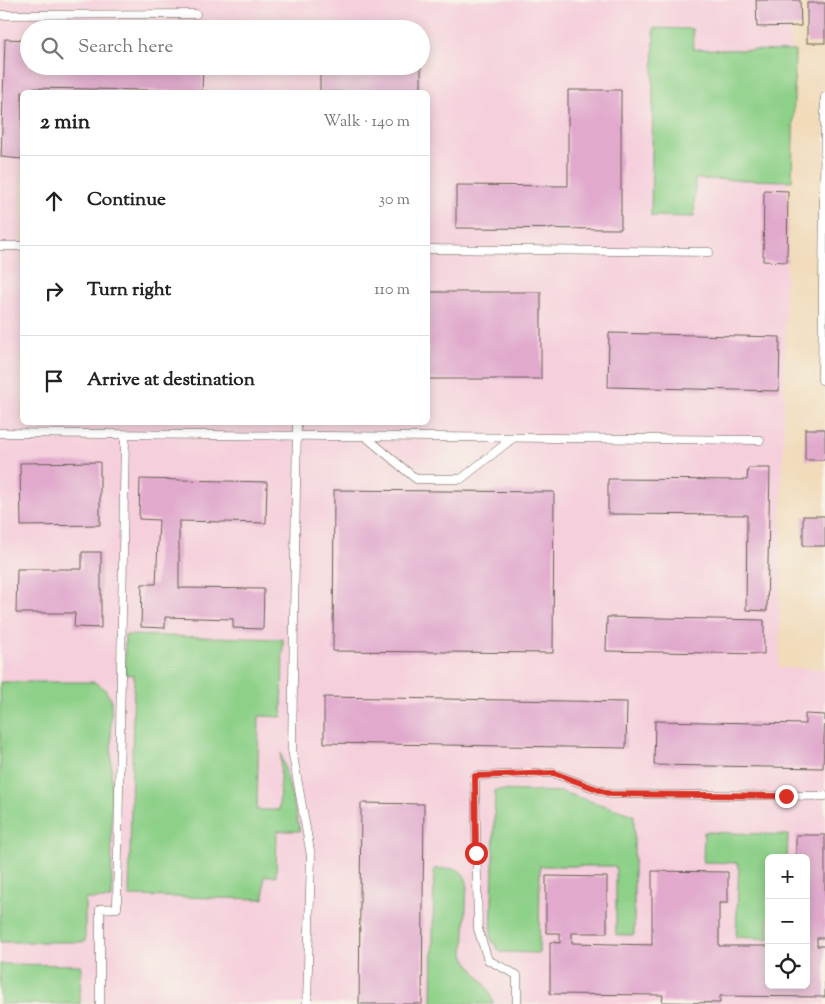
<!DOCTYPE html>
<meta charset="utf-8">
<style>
body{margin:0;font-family:"Sorts Mill Goudy",serif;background:#f2f2f2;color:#222}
.controls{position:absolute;right:15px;bottom:15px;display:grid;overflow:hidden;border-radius:8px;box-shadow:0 2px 12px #0003}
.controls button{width:45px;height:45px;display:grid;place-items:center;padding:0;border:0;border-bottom:1px solid #e0e0e0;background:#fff;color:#222;font:25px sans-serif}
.stop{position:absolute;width:15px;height:15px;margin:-11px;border:4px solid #d93025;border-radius:50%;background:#fff}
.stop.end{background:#d93025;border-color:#fff;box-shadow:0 1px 5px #0008}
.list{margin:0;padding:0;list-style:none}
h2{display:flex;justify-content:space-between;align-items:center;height:65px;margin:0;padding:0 20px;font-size:21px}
h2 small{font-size:16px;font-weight:400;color:#767676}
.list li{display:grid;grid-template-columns:32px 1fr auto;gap:15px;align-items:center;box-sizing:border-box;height:90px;padding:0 20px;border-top:1px solid #e0e0e0}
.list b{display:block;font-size:19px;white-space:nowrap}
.list em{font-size:16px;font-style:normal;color:#767676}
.icon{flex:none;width:28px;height:28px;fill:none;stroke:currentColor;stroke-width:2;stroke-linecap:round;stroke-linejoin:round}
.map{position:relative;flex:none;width:825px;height:1004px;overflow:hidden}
.search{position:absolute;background:#fff;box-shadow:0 2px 12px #0003;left:20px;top:20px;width:410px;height:55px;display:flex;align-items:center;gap:12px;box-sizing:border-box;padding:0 18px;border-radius:28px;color:#767676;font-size:19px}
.panel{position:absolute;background:#fff;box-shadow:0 2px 12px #0003;left:20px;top:90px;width:410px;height:335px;border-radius:8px}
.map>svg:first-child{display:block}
.built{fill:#f5cfdc;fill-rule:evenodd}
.green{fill:#8dd088;stroke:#547652}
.building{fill:#e1aacd}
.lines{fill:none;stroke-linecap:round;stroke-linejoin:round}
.lane-casing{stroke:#675f54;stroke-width:9}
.lane{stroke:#fff;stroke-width:8}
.route{stroke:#d93025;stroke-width:6}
</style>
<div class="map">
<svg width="825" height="1004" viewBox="0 0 825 1004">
<rect width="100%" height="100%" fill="#f7f3e8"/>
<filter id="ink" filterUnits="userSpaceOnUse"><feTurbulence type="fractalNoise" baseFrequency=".02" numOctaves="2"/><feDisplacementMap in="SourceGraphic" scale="10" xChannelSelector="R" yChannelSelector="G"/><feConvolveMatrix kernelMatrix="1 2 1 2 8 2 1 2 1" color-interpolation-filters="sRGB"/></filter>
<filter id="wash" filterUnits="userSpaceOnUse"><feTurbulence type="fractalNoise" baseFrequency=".0096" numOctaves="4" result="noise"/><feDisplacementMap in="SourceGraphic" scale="20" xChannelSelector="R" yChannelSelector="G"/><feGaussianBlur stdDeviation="1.12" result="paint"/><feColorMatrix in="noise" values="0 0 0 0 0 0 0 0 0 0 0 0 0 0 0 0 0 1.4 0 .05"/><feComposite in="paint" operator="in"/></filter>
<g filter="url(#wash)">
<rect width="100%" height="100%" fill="#f1dbbb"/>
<path class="built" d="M0 0H791L779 668 825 669V1004H0ZM29 29H421V66H29ZM22 92H428V422H22ZM769 858H806V985H769Z"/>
<g class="green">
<path d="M654 28 693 29V49L795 51 792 181 695 179 694 217 651 216Z"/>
<path d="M125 635 283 639 282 717 259 716 257 810H279L281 753 300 831H277L276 876H264V899L129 896 134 675 125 674Z"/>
<path d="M0 682H94L104 688 111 699 112 899H85V942H0Z"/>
<path d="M495 790 562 792 634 815V935H616V866H540L539 953 500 952 491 939Z"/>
<path d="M704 832 788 835 787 858H769V939L736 937 739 863 703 862Z"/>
<path d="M434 869C450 869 461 864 467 882L464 954C472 973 490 983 493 1004H432Z"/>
<path d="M0 964 81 965 80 1004H0Z"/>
</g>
<g id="blocks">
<g class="building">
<path d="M756 0H800L801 26 757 27Z"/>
<rect x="807" y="3" width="18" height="40"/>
<path d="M5 39 29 40V66H203L202 91 32 88V92H22V159L1 157Z"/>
<rect x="320" y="66" width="101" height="26"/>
<path d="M568 90H621V229L456 228V185L568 186Z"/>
<path d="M764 190 788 191 787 262 763 261Z"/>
<rect x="428" y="292" width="113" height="87"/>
<path d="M609 333 780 337 779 391 608 387Z"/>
<rect x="805" y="429" width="20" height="31"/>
<path d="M100 462V525L21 526 20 463Z"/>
<path d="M748 468H770L767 611 746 610 747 515 608 514V479L747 480Z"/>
<path d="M140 479 267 482 266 523 179 521V588L264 589 263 629 233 628V619L165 617V628L141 627 142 584H156L159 520 139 519Z"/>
<path d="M334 490 554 492 553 653 333 651Z"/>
<rect x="803" y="516" width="22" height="30"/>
<path d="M82 552H101V628L74 627 75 613H16L17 569H82Z"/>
<path d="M607 617 764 620V654L606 651Z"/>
<path d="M324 697 627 702 626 748 324 743Z"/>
<path d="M805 714 825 715 823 768 654 765 655 721 805 724Z"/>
<path d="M361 803 424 804 422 1004H359Z"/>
<path d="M796 835H825V938H817V946H825V997L720 996V1003L662 1002 663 995 550 994V942L560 943V933H546V876L607 877V933H572V943L652 945V871L728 872V903H719V946H769V985H806V858H796Z"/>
</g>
</g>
</g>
<g filter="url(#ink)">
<use href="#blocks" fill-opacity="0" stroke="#675f54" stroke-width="1"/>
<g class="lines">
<defs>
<g id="lane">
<path d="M0 15 196 14"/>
<path d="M825 97 822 380H825"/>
<path d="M0 246H22"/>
<path d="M428 249 709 252"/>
<path d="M297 422 292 750 311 856 307 1004"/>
<path d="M0 433 760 440"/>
<path d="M366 437 416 479H461L513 438"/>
<path d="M100 1004V909L117 908 125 435"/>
<path d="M517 1004V975L488 960 478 929 475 776 553 773 610 794 825 796"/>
</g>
</defs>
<use href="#lane" class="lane-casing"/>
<use href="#lane" class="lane"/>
</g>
</g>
<g class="lines" filter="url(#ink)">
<path class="route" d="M476 853 475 776 554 773 610 794 786 796"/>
</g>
</svg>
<div class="controls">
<button>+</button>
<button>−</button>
<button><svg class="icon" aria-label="locate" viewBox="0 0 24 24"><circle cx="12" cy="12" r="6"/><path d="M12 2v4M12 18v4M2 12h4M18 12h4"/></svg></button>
</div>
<div class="stop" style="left:476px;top:853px"></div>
<div class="stop end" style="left:786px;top:796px"></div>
<div class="search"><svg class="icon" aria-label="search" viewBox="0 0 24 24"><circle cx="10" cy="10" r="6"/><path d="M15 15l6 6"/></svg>Search here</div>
<section class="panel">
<h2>2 min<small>Walk · 140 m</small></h2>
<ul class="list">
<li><svg class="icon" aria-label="ahead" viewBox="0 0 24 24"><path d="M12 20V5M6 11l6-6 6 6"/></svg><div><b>Continue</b></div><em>30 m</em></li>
<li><svg class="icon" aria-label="right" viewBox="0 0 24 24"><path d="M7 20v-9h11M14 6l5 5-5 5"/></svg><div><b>Turn right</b></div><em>110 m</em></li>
<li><svg class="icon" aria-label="arrive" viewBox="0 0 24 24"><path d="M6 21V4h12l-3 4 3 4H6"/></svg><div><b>Arrive at destination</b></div></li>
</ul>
</section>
</div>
